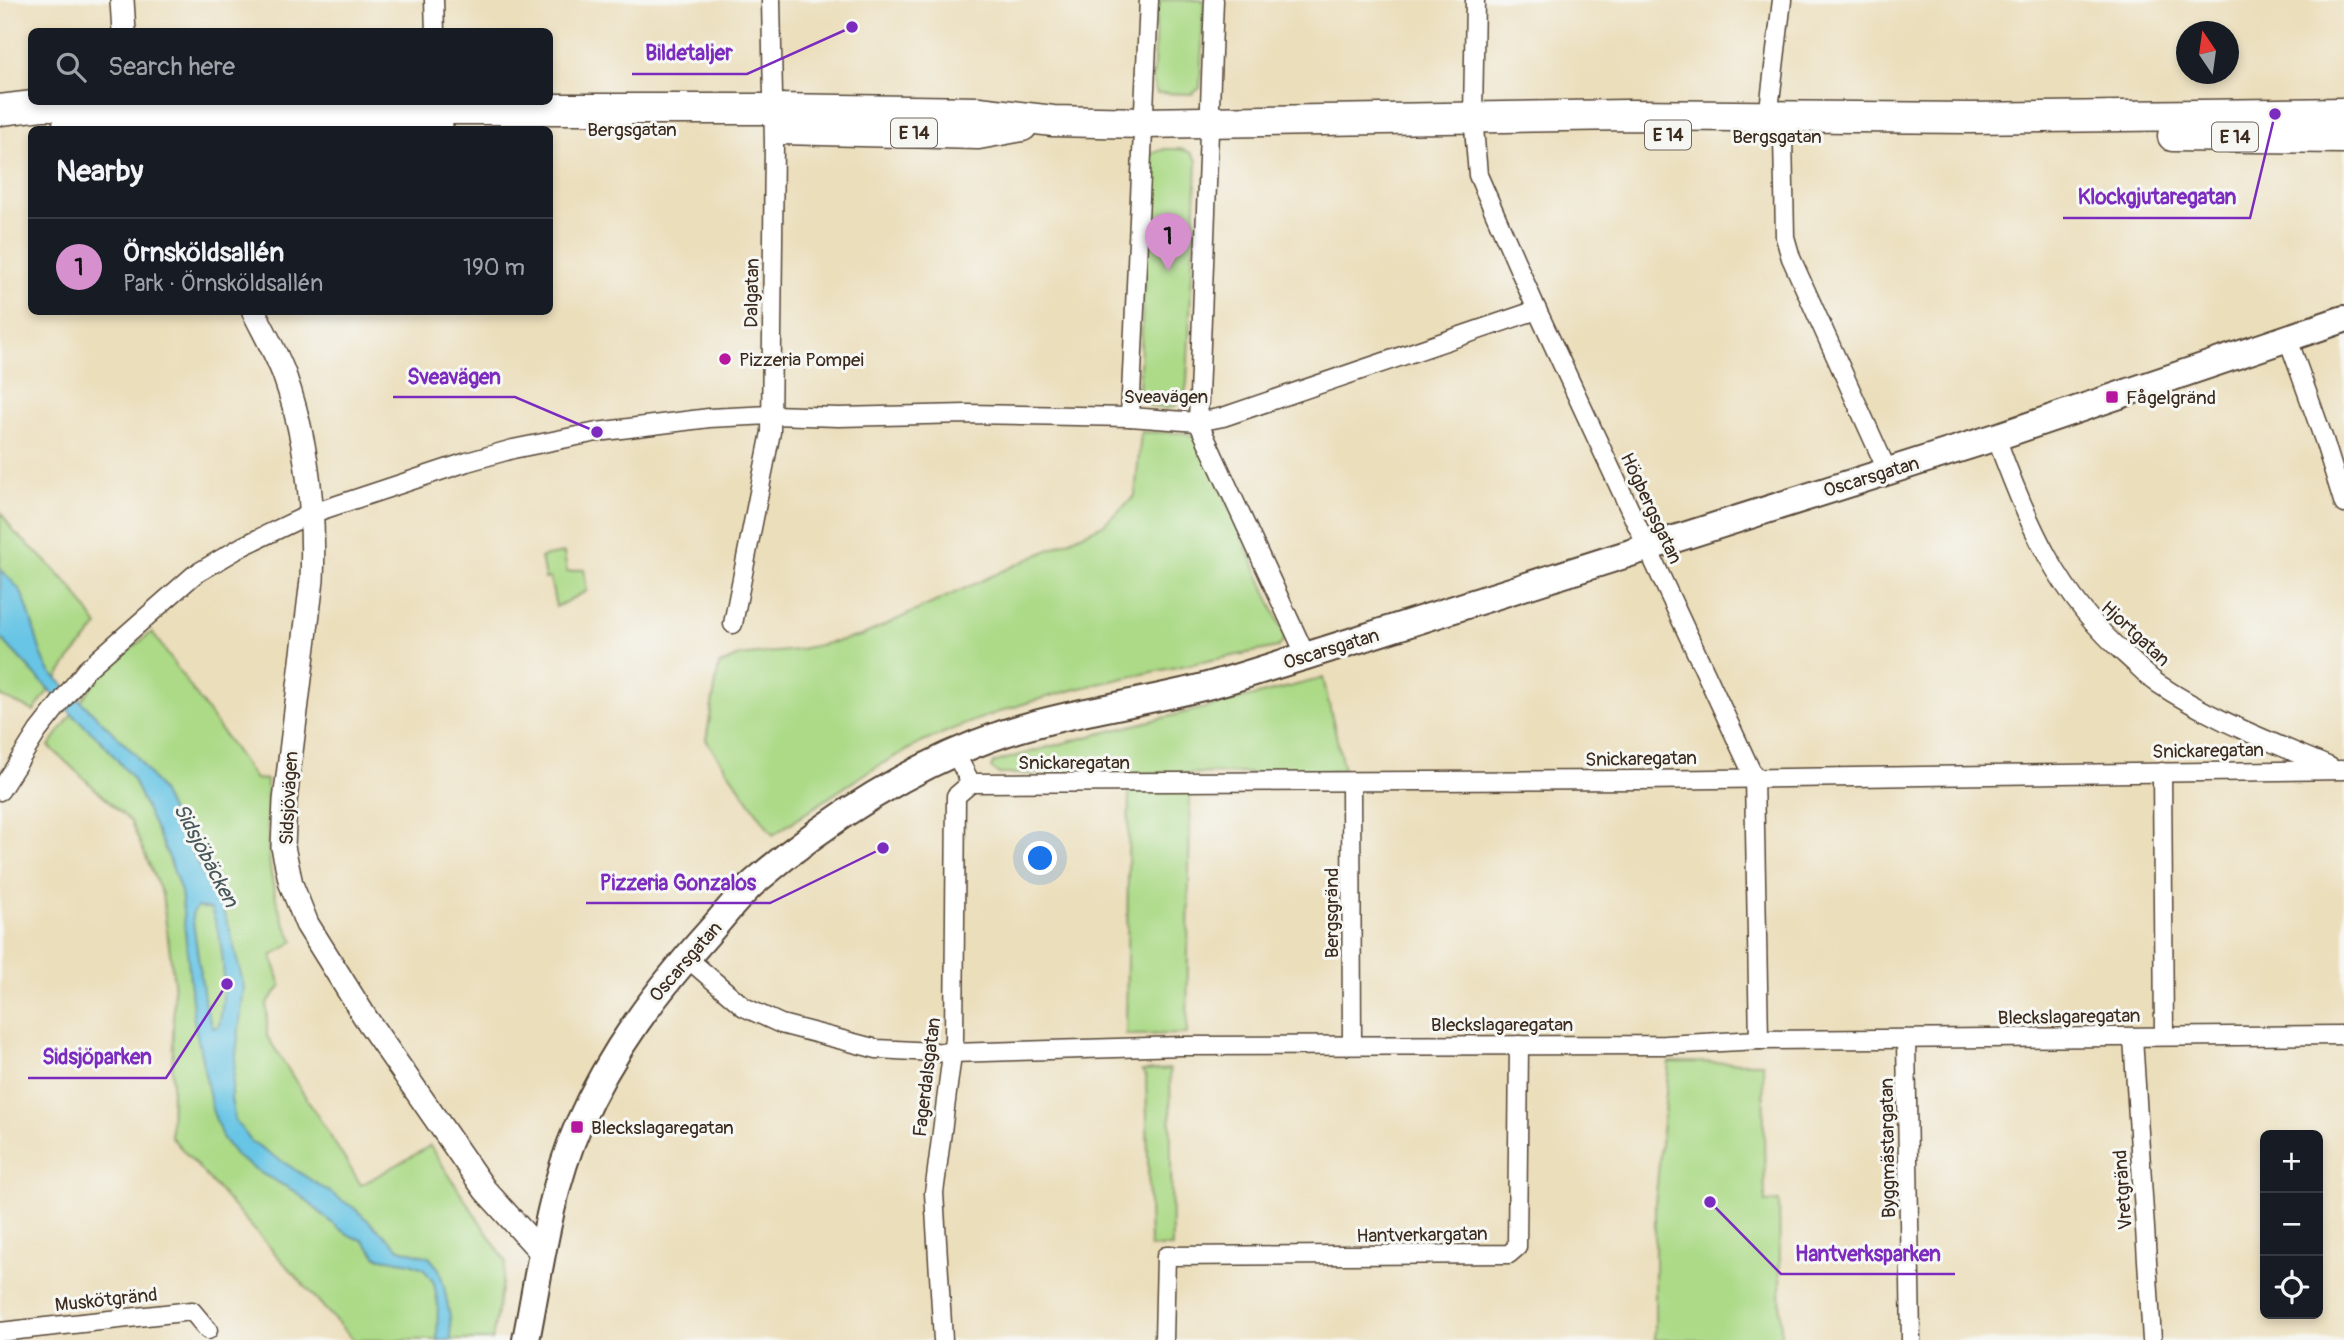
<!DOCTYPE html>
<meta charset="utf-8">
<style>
body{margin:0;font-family:Pangolin,sans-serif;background:#20242c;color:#f1f3f6}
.controls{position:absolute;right:21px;bottom:21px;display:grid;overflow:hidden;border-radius:10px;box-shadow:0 4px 10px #0003}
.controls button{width:63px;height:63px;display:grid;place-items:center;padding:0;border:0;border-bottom:2px solid #363941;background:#171b24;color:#f1f3f6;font:35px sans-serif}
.compass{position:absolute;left:2176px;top:21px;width:63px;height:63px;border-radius:50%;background:#171b24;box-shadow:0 4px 10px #0003;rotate:347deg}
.you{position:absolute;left:1041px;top:859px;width:24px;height:24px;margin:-18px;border:5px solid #fff;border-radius:50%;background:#1a73e8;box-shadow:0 0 0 10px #1a73e833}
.badge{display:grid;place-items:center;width:46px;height:46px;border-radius:50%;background:#d690ce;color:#111;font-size:23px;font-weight:700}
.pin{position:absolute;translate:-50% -58px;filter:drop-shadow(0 2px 4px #0008)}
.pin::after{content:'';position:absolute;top:37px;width:24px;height:21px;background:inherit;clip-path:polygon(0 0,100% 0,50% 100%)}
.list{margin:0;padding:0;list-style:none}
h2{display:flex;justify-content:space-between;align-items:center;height:91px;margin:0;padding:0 28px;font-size:30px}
h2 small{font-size:23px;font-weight:400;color:#9ea1a6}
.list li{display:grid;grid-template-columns:46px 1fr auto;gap:21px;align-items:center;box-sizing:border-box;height:98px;padding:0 28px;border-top:2px solid #363941}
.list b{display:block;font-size:26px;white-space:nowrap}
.list p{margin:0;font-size:23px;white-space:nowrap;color:#9ea1a6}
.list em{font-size:23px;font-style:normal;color:#9ea1a6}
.icon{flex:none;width:38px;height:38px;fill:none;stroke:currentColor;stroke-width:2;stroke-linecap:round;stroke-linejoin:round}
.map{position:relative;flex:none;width:2344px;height:1340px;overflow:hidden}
.search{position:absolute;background:#171b24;box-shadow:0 4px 10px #0003;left:28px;top:28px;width:525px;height:77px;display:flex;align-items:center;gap:18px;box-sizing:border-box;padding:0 24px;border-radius:10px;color:#9ea1a6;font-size:26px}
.panel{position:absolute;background:#171b24;box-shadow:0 4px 10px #0003;left:28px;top:126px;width:525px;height:189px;border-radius:10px}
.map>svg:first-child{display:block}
.green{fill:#acda87;stroke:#748252;stroke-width:2}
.water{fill:#67c5e5;stroke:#517882;stroke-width:2;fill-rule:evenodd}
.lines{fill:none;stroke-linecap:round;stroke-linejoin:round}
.minor-casing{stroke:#554536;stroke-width:21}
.tertiary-casing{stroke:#554536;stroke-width:26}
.secondary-casing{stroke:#554536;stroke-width:30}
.trunk-casing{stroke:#554536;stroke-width:33}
.minor{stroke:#fff;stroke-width:18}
.tertiary{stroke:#fff;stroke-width:23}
.secondary{stroke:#fff;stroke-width:26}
.trunk{stroke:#fff;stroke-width:30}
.poi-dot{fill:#b5179e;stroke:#f6f6f2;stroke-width:2.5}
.labels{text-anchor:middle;stroke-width:6;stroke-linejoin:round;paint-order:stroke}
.shield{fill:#f6f6f2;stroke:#73675e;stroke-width:2}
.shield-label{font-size:18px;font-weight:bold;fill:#3b2a1e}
.street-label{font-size:19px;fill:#3b2a1e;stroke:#f6f6f2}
.poi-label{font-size:19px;fill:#3b2a1e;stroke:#f6f6f2;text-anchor:start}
.water-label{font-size:21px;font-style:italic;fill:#48585a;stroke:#f6f6f2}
.leader{fill:none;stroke:#7b2cbf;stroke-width:2.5}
.callout-dot{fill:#7b2cbf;stroke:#f6f6f2;stroke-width:2.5}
.callout-label{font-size:21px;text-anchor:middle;font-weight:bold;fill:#7b2cbf;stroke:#f6f6f2;stroke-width:6;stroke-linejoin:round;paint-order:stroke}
</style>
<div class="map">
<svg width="2344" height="1340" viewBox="0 0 2344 1340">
<rect width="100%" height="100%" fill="#f6f6f2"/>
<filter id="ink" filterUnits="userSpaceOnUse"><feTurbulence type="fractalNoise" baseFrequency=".0143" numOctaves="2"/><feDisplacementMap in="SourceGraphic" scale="14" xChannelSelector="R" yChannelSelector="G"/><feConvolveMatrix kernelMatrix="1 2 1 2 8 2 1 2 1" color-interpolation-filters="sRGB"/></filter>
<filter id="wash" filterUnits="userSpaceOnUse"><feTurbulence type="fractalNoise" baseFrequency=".00686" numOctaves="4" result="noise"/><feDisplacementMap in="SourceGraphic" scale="28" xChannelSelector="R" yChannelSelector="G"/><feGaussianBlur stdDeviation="1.57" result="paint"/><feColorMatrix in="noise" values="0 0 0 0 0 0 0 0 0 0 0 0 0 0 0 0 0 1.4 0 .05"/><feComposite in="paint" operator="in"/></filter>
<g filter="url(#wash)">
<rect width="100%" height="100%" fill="#ebdebb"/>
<g class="green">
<path d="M1157 0H1204L1200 88 1192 94 1157 93 1153 83Z"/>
<path d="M1165 149C1178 149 1190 147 1197 161L1187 382C1184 410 1167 414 1143 402L1139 391 1149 157 1153 153Z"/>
<path d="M1141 432 1185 433 1195 438 1214 471 1284 634V641L1278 647C1158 671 1035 690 923 742 870 767 822 803 773 835L706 740 719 665 739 656 796 650 861 636 1103 525 1135 496Z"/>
<path d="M0 511 13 531 43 558 72 588 98 626 70 659 34 711 0 696Z"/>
<path d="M564 553 567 572 584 569 587 591 556 607 550 578 545 579 541 557Z"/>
<path d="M152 632 255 779 267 780C268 835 264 892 294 941L272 956 281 986 267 1003V1036L361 1185 430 1146 506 1262 492 1340H353L171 1137 174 982 162 894 131 822 49 746 102 672Z"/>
<path d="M1323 678 1344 770 1304 773 999 774 991 768 993 763C1101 730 1213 708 1323 678Z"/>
<path d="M1129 790 1190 791 1187 1034 1126 1035Z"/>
<path d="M1669 1062 1763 1063 1765 1202 1779 1201 1781 1340H1655V1204Z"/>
<path d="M1170 1069 1172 1247H1150L1146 1076 1142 1071Z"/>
</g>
<path class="water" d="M0 569C6 576 14 582 19 589 34 611 38 668 57 678L134 753 160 789 181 833 219 900 230 930 244 987 231 1098 235 1120 251 1141 354 1208 400 1249 429 1257 439 1269 444 1286 450 1317 451 1340H437L438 1305 434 1283 423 1268 410 1263 377 1257 363 1240 353 1237 338 1228 296 1192 264 1175 237 1157 222 1137 212 1109 194 1020 181 892 169 858 132 778 104 744 69 711 0 637ZM197 907 211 909C225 945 227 988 219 1026L213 1028 205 1005 192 914Z"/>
</g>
<g filter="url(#ink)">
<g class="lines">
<defs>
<g id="minor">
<path d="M434 0 435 32"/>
<path d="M1214 0 1198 422 1306 656"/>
<path d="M1475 0 1473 116 1478 175 1537 310 1754 777 1759 1040"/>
<path d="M1782 0 1770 101 1771 116 1783 136 1785 237 1791 258 1887 470"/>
<path d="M2288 339 2324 440 2344 504"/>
<path d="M1130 417 1149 0"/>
<path d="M1996 437C2027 523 2058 596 2129 658 2138 666 2147 676 2157 683 2210 719 2272 742 2330 767"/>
<path d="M733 624 771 432 774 144 771 0"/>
<path d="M955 753 971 783 1642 780 2344 770"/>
<path d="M2162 772 2164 1036"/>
<path d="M1351 782 1352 1045"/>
<path d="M0 791 38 731 86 670 194 575 243 546 310 514 467 462 513 449 597 432 709 418 771 415 839 417 966 414 1130 417 1198 422 1223 417 1537 310"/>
<path d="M686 957 744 1007 781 1024 877 1049 952 1053 1182 1046 1665 1045 1759 1040 2344 1035"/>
<path d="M2133 1037 2152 1340"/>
<path d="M1906 1040 1911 1340"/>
<path d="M0 1332 192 1311 208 1330"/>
<path d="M943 1340 934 1193 954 1039 956 796 971 783"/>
<path d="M1164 1340 1166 1256 1509 1254 1517 1247 1519 1045"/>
</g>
<g id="tertiary">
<path d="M122 0 124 32"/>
<path d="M254 312C264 332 276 353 284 374 307 439 315 512 312 580L285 801 283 847 291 884 307 924 365 1017 485 1190 543 1254"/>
</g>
<path id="secondary" d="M526 1340C540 1269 549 1193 578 1126 610 1052 658 989 711 930 726 913 740 894 757 880 828 819 916 763 1005 733 1070 712 1137 704 1203 687 1238 678 1272 666 1306 656L1996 437 2344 319"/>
<g id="trunk">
<path d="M0 110 42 105H130L436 109H773L979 112 1053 121 1143 123 1627 115 1971 118 2344 113"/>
<path d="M68 125 438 129"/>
<path d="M782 129 978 134 1022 126"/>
<path d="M2173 136 2344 138"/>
</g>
</defs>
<use href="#minor" class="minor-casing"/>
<use href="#tertiary" class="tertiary-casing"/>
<use href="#secondary" class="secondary-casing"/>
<use href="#trunk" class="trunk-casing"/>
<use href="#minor" class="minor"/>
<use href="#tertiary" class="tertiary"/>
<use href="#secondary" class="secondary"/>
<use href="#trunk" class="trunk"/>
</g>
</g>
<g class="poi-dot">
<circle cx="725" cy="359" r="7"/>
<rect x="2105" y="390" width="14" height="14" rx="3.5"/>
<rect x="570" y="1120" width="14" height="14" rx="3.5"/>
</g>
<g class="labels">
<g class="shield">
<rect x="891" y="118.5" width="46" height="29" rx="5"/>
<rect x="1645" y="120.5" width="46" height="29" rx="5"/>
<rect x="2212" y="122.5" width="46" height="29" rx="5"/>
</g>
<g class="shield-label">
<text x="914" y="139">E 14</text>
<text x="1668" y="141">E 14</text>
<text x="2235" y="143">E 14</text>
</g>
<g class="street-label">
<text x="632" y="136">Bergsgatan</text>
<text x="1777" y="143">Bergsgatan</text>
<text transform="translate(751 293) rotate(-89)" y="7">Dalgatan</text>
<text x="1166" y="403">Sveavägen</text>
<text transform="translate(1871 476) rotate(-17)" y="7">Oscarsgatan</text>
<text transform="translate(1652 508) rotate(65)" y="7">Högbergsgatan</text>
<text transform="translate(2136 633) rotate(43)" y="7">Hjortgatan</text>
<text transform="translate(1331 648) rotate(-17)" y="7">Oscarsgatan</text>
<text transform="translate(2208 750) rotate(-1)" y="7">Snickaregatan</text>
<text transform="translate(1641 758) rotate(-1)" y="7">Snickaregatan</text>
<text x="1074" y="769">Snickaregatan</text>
<text transform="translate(288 798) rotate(-87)" y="7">Sidsjövägen</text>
<text transform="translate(1331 913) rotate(-90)" y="7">Bergsgränd</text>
<text transform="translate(685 961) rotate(-49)" y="7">Oscarsgatan</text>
<text transform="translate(2069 1016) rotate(-1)" y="7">Bleckslagaregatan</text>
<text x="1502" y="1031">Bleckslagaregatan</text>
<text transform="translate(926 1077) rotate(-83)" y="7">Fagerdalsgatan</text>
<text transform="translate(1887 1148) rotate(-91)" y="7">Byggmästargatan</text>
<text transform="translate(2122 1190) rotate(-94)" y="7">Vretgränd</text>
<text transform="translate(1422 1234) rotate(-1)" y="7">Hantverkargatan</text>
<text transform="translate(106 1299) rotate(-6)" y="7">Muskötgränd</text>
</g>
<g class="poi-label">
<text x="739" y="366">Pizzeria Pompei</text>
<text x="2126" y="404">Fågelgränd</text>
<text x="591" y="1134">Bleckslagaregatan</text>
</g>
<g class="water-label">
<text transform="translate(206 855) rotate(62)" y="7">Sidsjöbäcken</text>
</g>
</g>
<path class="leader" d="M852 27L747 74H632M2275 114L2250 218H2063M597 432L515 397H393M883 848L770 903H586M227 984L166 1078H28M1710 1202L1781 1274H1955"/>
<g class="callout-dot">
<circle cx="852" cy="27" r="7"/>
<circle cx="2275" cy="114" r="7"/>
<circle cx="597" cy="432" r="7"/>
<circle cx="883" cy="848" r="7"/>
<circle cx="227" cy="984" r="7"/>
<circle cx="1710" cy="1202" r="7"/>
</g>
<g class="callout-label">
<text x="689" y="60">Bildetaljer</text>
<text x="2157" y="204">Klockgjutaregatan</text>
<text x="454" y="384">Sveavägen</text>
<text x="678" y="890">Pizzeria Gonzalos</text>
<text x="97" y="1064">Sidsjöparken</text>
<text x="1868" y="1261">Hantverksparken</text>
</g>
</svg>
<div class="controls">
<button>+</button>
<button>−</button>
<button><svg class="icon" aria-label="locate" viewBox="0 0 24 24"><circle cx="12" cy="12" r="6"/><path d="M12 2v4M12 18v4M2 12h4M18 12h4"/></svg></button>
</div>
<svg class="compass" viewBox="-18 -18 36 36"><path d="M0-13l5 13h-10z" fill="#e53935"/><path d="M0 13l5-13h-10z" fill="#9ea1a6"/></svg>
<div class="you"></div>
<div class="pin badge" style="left:1168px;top:271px">1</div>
<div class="search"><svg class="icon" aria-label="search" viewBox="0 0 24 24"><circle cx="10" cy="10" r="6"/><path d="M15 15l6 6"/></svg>Search here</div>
<section class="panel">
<h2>Nearby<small></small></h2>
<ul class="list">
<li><span class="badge">1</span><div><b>Örnsköldsallén</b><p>Park · Örnsköldsallén</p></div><em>190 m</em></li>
</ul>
</section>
</div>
